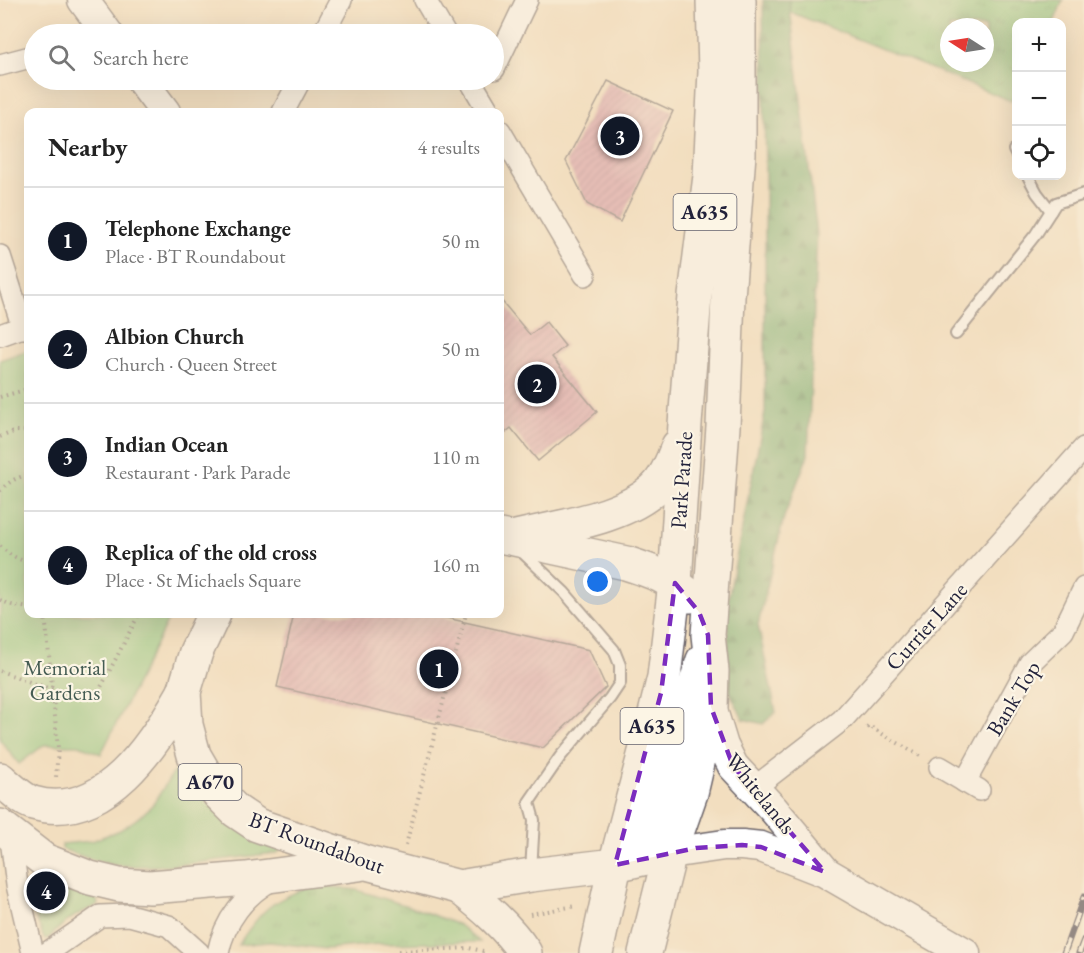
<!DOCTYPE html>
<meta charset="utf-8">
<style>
body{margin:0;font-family:"EB Garamond",serif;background:#f6f6f6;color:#222}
.controls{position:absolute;right:18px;top:18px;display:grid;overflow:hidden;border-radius:12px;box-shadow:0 6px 24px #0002}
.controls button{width:54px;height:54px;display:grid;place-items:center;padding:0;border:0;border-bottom:2px solid #e0e0e0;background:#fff;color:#222;font:30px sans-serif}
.compass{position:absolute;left:940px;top:18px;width:54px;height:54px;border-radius:50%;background:#fff;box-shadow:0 6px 24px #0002;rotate:282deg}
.you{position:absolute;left:598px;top:582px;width:21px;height:21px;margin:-15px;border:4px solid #fff;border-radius:50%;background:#1a73e8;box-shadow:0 0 0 9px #1a73e833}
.badge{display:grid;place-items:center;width:39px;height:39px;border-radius:50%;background:#111827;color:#fff;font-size:20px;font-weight:700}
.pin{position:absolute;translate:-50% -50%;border:3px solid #fff;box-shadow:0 2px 6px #0006}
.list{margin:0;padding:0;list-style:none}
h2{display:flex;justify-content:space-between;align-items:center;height:78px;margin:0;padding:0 24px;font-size:26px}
h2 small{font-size:20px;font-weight:400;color:#767676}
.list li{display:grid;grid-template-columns:39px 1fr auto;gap:18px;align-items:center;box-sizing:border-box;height:108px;padding:0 24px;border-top:2px solid #e0e0e0}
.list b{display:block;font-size:22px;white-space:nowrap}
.list p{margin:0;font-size:20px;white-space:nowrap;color:#767676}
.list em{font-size:20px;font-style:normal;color:#767676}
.icon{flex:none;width:33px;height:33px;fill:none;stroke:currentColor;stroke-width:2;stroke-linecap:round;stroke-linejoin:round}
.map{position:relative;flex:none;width:1084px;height:953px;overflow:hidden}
.search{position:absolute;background:#fff;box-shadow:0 6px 24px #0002;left:24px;top:24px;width:480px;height:66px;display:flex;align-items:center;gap:15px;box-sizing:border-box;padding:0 21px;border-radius:33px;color:#767676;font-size:22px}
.panel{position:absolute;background:#fff;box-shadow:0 6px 24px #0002;left:24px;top:108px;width:480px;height:510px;border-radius:12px}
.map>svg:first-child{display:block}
.grass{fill:url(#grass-tufts);stroke:#54755e;stroke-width:1.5;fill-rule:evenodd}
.forest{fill:url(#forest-firs);stroke:#476754;stroke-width:1.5}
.garden{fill:#86c880;stroke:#54755e;stroke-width:1.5}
.building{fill:url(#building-hatch)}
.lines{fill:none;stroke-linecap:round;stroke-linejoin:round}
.service-casing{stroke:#6b6469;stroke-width:14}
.minor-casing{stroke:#6b6469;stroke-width:24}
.secondary-casing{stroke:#6b6469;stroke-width:33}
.trunk-casing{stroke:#6b6469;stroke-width:36}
.path{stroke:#6b6469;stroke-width:4;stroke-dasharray:1.5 4.5;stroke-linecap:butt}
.service{stroke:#fff;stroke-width:10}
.minor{stroke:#fff;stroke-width:21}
.secondary{stroke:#fff;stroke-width:30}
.trunk{stroke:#fff;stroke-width:33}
.rail-casing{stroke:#22223b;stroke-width:7}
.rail{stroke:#fcf5e5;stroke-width:4.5;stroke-dasharray:14;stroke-linecap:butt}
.marked{fill:none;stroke:#7b2cbf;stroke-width:4.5;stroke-dasharray:12 8;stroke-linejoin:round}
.labels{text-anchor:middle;stroke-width:4.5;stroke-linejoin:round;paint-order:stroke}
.shield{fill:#fcf5e5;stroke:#63616e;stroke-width:1.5}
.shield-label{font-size:21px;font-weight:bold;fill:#22223b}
.street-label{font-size:22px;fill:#22223b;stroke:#fcf5e5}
.park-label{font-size:22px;fill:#455c53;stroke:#fcf5e5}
</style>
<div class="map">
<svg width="1084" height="953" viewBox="0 0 1084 953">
<defs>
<pattern id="grass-tufts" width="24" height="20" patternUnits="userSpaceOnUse" patternTransform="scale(1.5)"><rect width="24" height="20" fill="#86c880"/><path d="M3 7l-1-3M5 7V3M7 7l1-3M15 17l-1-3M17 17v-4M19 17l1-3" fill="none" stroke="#6da26a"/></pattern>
<pattern id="forest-firs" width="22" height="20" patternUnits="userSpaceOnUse" patternTransform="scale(1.5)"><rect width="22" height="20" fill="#6cac6e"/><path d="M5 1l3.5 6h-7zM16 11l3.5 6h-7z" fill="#588c5c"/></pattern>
<pattern id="building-hatch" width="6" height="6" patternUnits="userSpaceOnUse" patternTransform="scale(1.5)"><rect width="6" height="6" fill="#d594a9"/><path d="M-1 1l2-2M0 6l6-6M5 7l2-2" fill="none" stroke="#ac788b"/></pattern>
</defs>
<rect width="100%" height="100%" fill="#fcf5e5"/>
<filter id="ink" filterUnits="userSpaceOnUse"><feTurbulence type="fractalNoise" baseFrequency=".0167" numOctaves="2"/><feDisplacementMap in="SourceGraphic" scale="12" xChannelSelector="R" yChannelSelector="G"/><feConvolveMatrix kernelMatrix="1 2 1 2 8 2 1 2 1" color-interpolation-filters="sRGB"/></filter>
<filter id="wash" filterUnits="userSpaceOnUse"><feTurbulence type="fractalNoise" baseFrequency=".008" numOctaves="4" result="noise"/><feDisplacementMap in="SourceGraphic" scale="24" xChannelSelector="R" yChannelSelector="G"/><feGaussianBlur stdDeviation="1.35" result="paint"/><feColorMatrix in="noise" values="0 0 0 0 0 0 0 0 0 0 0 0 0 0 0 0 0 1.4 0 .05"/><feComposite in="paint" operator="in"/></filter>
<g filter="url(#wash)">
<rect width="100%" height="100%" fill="#f2debf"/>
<g class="grass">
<path d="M789 0H1063L1054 22H1016V103L790 12ZM949 27H985V63H949Z"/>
<path d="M319 885 357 890 417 909 459 925 480 942 379 944 326 949 270 942 238 945C247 932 256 918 268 908 280 898 303 888 319 885Z"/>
</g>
<path class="forest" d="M763 0H789L817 234 808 455 784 517 758 625 776 712 763 724 743 719 729 691 727 604 765 412V183Z"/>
<g class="garden">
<path d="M28 350V614H171L101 754 79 745H44L19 764 0 740V360Z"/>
<path d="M177 767 195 792 220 813 281 849 277 853C224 858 169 870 116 865 98 863 79 855 62 849V844L92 841 120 830 141 816 153 804Z"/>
<path d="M60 884 96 894 98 905C78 913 63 922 49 938L44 939 29 898 34 895 46 900Z"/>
</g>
<g id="blocks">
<g class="building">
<path d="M608 81 673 111 620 222 587 204 566 161Z"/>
<path d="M500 299 530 335 546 322 565 346 552 357 597 412 538 461 511 428 500 437Z"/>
<path d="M294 614H429L589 650 606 687 543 748 277 687Z"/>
</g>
</g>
</g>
<g filter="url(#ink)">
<use href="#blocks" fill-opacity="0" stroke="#6b6469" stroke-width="1.5"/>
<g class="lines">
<defs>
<g id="service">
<path d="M1014 150 1016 154"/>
<path d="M1028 176 1037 193 1051 211"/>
<path d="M956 334 1036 234 1056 203 1084 194"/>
<path d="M521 551 564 592 614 650 620 665V683L610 698 560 757 529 802 534 820 531 871"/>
</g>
<g id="minor">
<path d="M425 0 445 34"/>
<path d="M323 34 341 0"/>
<path d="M0 65 34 56"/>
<path d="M494 69 527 0"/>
<path d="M470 80 489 112"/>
<path d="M283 112 300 80"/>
<path d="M500 131 585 275"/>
<path d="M0 256 23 328"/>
<path d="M0 335 28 325"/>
<path d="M940 767 979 790"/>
<path d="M965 782 1030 663 1063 631 1084 588"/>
<path d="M754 788 842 720 1084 448"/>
<path d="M10 832 17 885 33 953"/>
<path d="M47 953 100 916 129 915 169 926 199 953"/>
<path d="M218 953C224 922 245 893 274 879"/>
</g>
<g id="secondary">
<path d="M83 0 108 34"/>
<path d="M141 80 165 112"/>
<path d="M711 707 723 746 733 766 774 810 824 870"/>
<path d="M670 853 724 845H742L761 847 825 872 965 953"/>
</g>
<g id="trunk">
<path d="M500 536 626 563C654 572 668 577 690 596"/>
<path d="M516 537C557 527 631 517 659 484 668 473 673 459 678 446"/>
<path d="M214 614 196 652 184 692 186 725 194 755 208 779 219 794 236 811 257 825 367 863 459 887 531 875 615 865 670 853"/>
<path d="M0 779C8 786 23 800 33 803 104 824 155 743 184 692"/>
<path d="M0 826 44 860 90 878 119 885 150 887 246 879 359 864"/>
<path d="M617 865C632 857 641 846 649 832L703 660"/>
<path d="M459 887C483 906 508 927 525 953"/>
<path d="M596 953 615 865 653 722 664 677 675 583 685 424 695 296 710 176 715 71 713 0"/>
<path d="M645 953 670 853 691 793 711 707 712 671 708 635 723 427 728 297 739 154V0"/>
</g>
</defs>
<use href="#service" class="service-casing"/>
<use href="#minor" class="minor-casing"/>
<use href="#secondary" class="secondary-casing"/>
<use href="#trunk" class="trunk-casing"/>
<g class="path">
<path d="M0 397 28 389"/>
<path d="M0 437 16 431H28"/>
<path d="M0 491C8 482 17 477 28 475"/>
<path d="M0 546C9 555 17 559 28 562"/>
<path d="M0 600 12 605 28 608"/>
<path d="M45 614 58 748 56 777"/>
<path d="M0 671C24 679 76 703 99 691L139 614"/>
<path d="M867 728 869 726 920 756"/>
<path d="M406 845 466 614"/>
<path d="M530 914 576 906"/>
<path d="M398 951 469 948 483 951 485 950"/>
</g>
<use href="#service" class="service"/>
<use href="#minor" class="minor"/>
<use href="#secondary" class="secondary"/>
<use href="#trunk" class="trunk"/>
<defs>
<g id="rail">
<path d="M1064 953 1084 897"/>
<path d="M1079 953 1084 940"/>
</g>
</defs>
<use href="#rail" class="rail-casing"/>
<use href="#rail" class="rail"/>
</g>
</g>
<path d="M0 0H1084V953H0ZM675 583 699 612 708 635 711 707 733 766 825 872 761 847 742 845 696 848 615 865 661 693Z" fill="#f2debf" fill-opacity=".55" fill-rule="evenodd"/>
<path class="marked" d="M675 583 699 612 708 635 711 707 733 766 825 872 761 847 742 845 696 848 615 865 661 693Z"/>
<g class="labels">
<g class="shield">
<rect x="673.5" y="194" width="63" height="36" rx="4.5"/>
<rect x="620.5" y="708" width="63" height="36" rx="4.5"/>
<rect x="178.5" y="764" width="63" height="36" rx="4.5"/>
</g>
<g class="shield-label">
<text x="705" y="219">A635</text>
<text x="652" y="733">A635</text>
<text x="210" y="789">A670</text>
</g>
<g class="street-label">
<text transform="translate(681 480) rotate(-86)" y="8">Park Parade</text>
<text transform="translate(926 626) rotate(-48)" y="8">Currier Lane</text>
<text transform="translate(1013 698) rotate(-59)" y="8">Bank Top</text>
<text transform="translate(761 793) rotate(51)" y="8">Whitelands</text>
<text transform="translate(317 842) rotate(20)" y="8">BT Roundabout</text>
</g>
<g class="park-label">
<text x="65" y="675">Memorial<tspan x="65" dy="25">Gardens</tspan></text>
</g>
</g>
</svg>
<div class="controls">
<button>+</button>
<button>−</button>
<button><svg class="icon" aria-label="locate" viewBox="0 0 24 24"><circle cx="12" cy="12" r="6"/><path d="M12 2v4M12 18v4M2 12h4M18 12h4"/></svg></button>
</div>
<svg class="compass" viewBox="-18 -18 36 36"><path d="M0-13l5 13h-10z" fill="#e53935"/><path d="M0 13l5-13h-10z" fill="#767676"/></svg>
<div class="you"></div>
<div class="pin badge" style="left:439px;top:669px">1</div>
<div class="pin badge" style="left:537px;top:384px">2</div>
<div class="pin badge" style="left:620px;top:136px">3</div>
<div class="pin badge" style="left:46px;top:891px">4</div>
<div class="search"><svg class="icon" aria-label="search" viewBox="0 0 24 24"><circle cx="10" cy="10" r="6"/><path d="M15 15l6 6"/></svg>Search here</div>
<section class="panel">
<h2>Nearby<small>4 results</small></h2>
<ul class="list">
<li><span class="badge">1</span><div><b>Telephone Exchange</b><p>Place · BT Roundabout</p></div><em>50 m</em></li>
<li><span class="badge">2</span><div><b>Albion Church</b><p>Church · Queen Street</p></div><em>50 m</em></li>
<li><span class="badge">3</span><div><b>Indian Ocean</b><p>Restaurant · Park Parade</p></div><em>110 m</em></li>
<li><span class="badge">4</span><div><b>Replica of the old cross</b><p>Place · St Michaels Square</p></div><em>160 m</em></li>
</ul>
</section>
</div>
